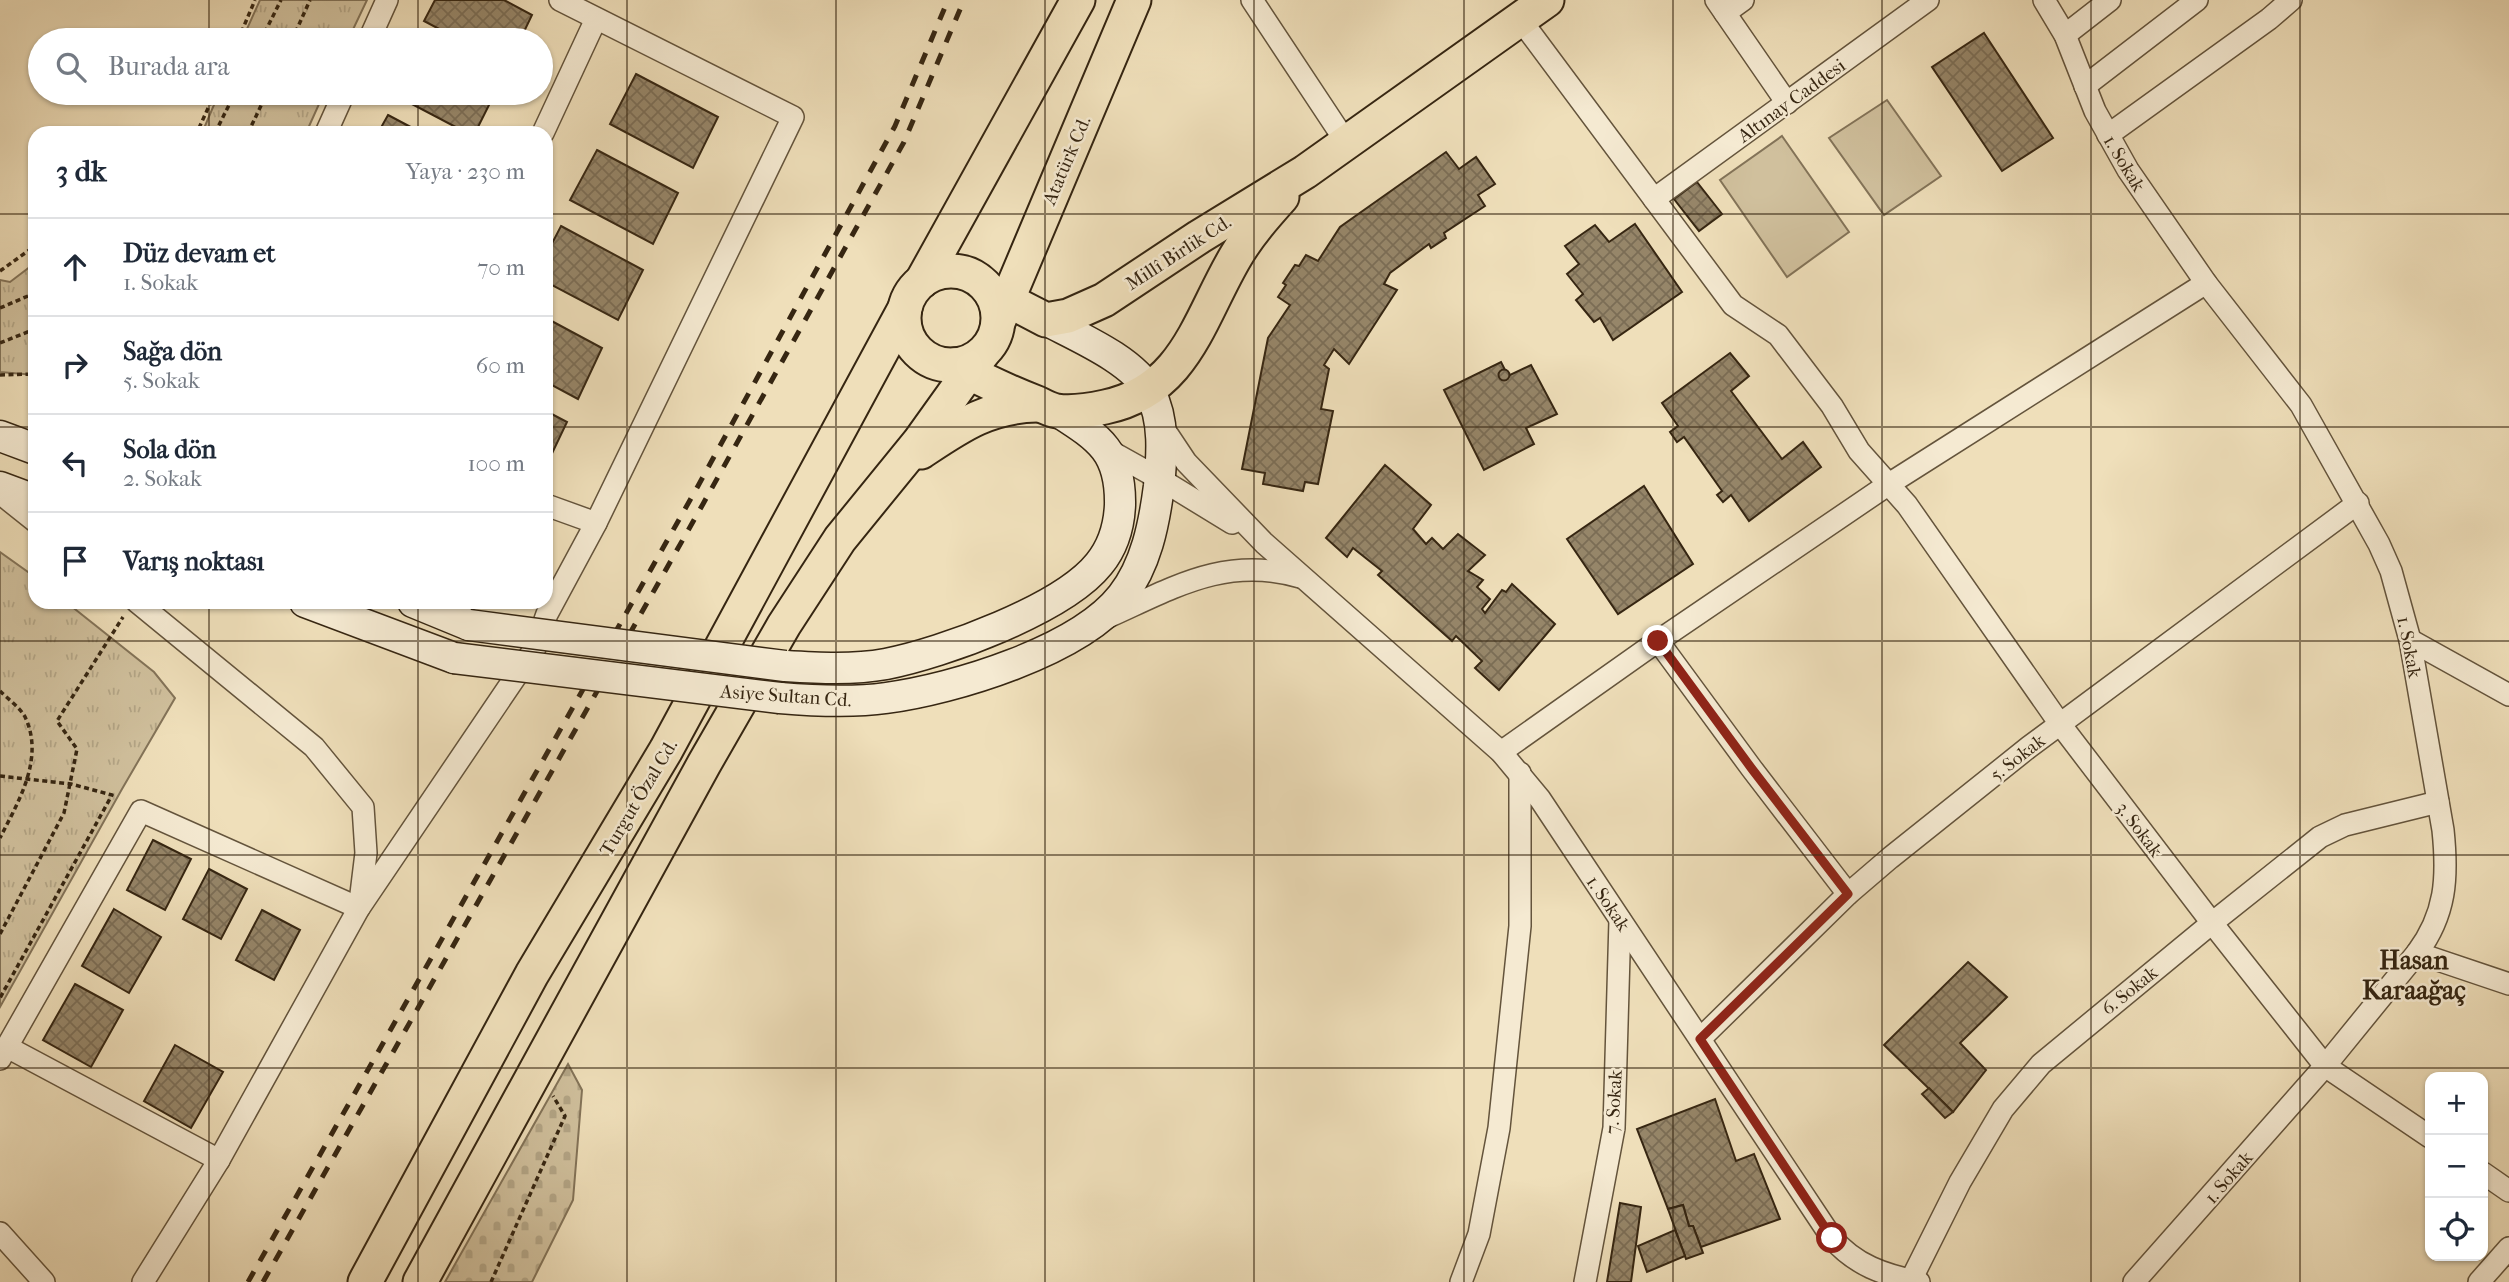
<!DOCTYPE html>
<html lang="tr">
<meta charset="utf-8">
<style>
body{margin:0;font-family:"IM FELL French Canon",serif;background:#f6f6f7;color:#1f2937}
.controls{position:absolute;right:21px;bottom:21px;display:grid;overflow:hidden;border-radius:14px;box-shadow:0 2px 5px #0004}
.controls button{width:63px;height:63px;display:grid;place-items:center;padding:0;border:0;border-bottom:2px solid #e0e1e3;background:#fff;color:#1f2937;font:35px sans-serif}
.stop{position:absolute;width:21px;height:21px;margin:-16px;border:5px solid #8f2418;border-radius:50%;background:#fff}
.stop.end{background:#8f2418;border-color:#fff;box-shadow:0 2px 7px #0008}
.list{margin:0;padding:0;list-style:none}
h2{display:flex;justify-content:space-between;align-items:center;height:91px;margin:0;padding:0 28px;font-size:30px}
h2 small{font-size:23px;font-weight:400;color:#747a83}
.list li{display:grid;grid-template-columns:46px 1fr auto;gap:21px;align-items:center;box-sizing:border-box;height:98px;padding:0 28px;border-top:2px solid #e0e1e3}
.list b{display:block;font-size:26px;white-space:nowrap}
.list p{margin:0;font-size:23px;white-space:nowrap;color:#747a83}
.list em{font-size:23px;font-style:normal;color:#747a83}
.icon{flex:none;width:38px;height:38px;fill:none;stroke:currentColor;stroke-width:2;stroke-linecap:round;stroke-linejoin:round}
.map{position:relative;flex:none;width:2509px;height:1282px;overflow:hidden}
.search{position:absolute;background:#fff;box-shadow:0 2px 5px #0004;left:28px;top:28px;width:525px;height:77px;display:flex;align-items:center;gap:18px;box-sizing:border-box;padding:0 24px;border-radius:38px;color:#747a83;font-size:26px}
.panel{position:absolute;background:#fff;box-shadow:0 2px 5px #0004;left:28px;top:126px;width:525px;height:483px;border-radius:21px}
.map>svg:first-child{display:block}
.grass{fill:url(#grass-tufts);stroke:#837358;stroke-width:2}
.cemetery{fill:url(#cemetery-stones);stroke:#837358;stroke-width:2}
.garden{fill:#d0c09d;stroke:#837358;stroke-width:2}
.building{fill:url(#building-cross-hatch);stroke:#362612;stroke-width:2}
.lines{fill:none;stroke-linecap:round;stroke-linejoin:round}
.street-casing{stroke:#64543c;stroke-width:24}
.secondary-casing{stroke:#362612;stroke-width:33}
.primary-casing{stroke:#362612;stroke-width:37}
.path{stroke:#362612;stroke-width:3.5;stroke-dasharray:5 3.5;stroke-linecap:butt}
.street{stroke:#f5ead2;stroke-width:21}
.secondary{stroke:#f5ead2;stroke-width:30}
.primary{stroke:#efdfba;stroke-width:33}
.rail{stroke:#362612;stroke-width:5;stroke-dasharray:12 12;stroke-linecap:butt}
.secondary-bridge-casing{stroke:#362612;stroke-width:33;stroke-linecap:butt}
.secondary-bridge{stroke:#f5ead2;stroke-width:30}
.route{stroke:#8f2418;stroke-width:9}
.grid{fill:none;stroke:#362612;stroke-width:2;stroke-opacity:0.55}
.labels{text-anchor:middle;stroke-width:5;stroke-linejoin:round;paint-order:stroke}
.street-label{font-size:19px;fill:#362612;stroke:#f5ead2}
.district-label{font-size:26px;font-weight:bold;fill:#362612;stroke:#f5ead2}
</style>
<div class="map">
<svg width="2509" height="1282" viewBox="0 0 2509 1282">
<defs>
<pattern id="grass-tufts" width="24" height="20" patternUnits="userSpaceOnUse" patternTransform="scale(1.75)"><rect width="24" height="20" fill="#d0c09d"/><path d="M3 7l-1-3M5 7V3M7 7l1-3M15 17l-1-3M17 17v-4M19 17l1-3" fill="none" stroke="#b3a586"/></pattern>
<pattern id="cemetery-stones" width="16" height="16" patternUnits="userSpaceOnUse" patternTransform="scale(1.75)"><rect width="16" height="16" fill="#d0c09d"/><path d="M2 7V4a2 2 0 0 1 4 0v3zM10 15v-3a2 2 0 0 1 4 0v3z" fill="#b3a586"/></pattern>
<pattern id="building-cross-hatch" width="8" height="8" patternUnits="userSpaceOnUse" patternTransform="scale(1.75)"><rect width="8" height="8" fill="#968669"/><path d="M0 0l8 8M0 8l8-8" fill="none" stroke="#7b6d55"/></pattern>
</defs>
<rect width="100%" height="100%" fill="#efdfba"/>
<filter id="stains"><feTurbulence type="fractalNoise" baseFrequency=".00286" numOctaves="4"/><feColorMatrix values="0 0 0 0 .2 0 0 0 0 .09 0 0 0 0 .02 0 0 0 .5 -.17"/></filter>
<radialGradient id="worn" r=".72"><stop offset=".6" stop-color="#630" stop-opacity="0"/><stop offset="1" stop-color="#630" stop-opacity=".3"/></radialGradient>
<g class="grass">
<path d="M260 0H367L348 40H242Z"/>
<path d="M219 93H324L306 133H202Z"/>
<path d="M35 263V375L0 372V280L10 282Z"/>
<path d="M0 552 35 577V602H66L154 672 175 698 122 789 0 1007Z"/>
</g>
<path class="cemetery" d="M568 1064 582 1090 573 1200 532 1282H445Z"/>
<g class="garden">
<path d="M1887 100 1941 176 1884 215 1829 138Z"/>
<path d="M1782 136 1849 232 1787 277 1720 180Z"/>
</g>
<g class="building">
<path d="M435 0H504L532 15 520 40H460L424 21Z"/>
<path d="M1984 33 2053 138 2002 171 1932 67Z"/>
<path d="M636 74 718 117 693 168 610 124Z"/>
<path d="M391 93H495L475 133H467Z"/>
<path d="M388 115 422 133H378Z"/>
<path d="M597 150 678 193 653 244 570 200Z"/>
<path d="M1446 152 1459 169 1476 157 1495 184 1478 195 1485 206 1444 233 1446 238 1431 248 1429 244 1390 273 1384 284 1397 290 1349 364 1334 349 1324 365 1329 369 1321 409 1333 411 1318 484 1305 482 1303 491 1263 484 1265 473 1242 469 1268 338 1290 305 1278 297 1286 285 1283 283 1295 265 1299 266 1306 255 1318 261 1340 227Z"/>
<path d="M1697 182 1722 214 1699 231 1674 199Z"/>
<path d="M1635 224 1682 292 1613 340 1600 318 1594 322 1576 300 1583 294 1567 274 1579 264 1565 246 1595 225 1609 242Z"/>
<path d="M561 226 643 270 618 320 546 282V255Z"/>
<path d="M546 318 602 348 578 399 546 382Z"/>
<path d="M1730 353 1749 376 1731 391 1782 459 1803 442 1821 467 1749 521 1731 495 1723 502 1717 495 1722 491 1684 437 1677 442 1670 432 1678 426 1662 403Z"/>
<path d="M1501 362 1508 376 1531 365 1557 414 1526 428 1534 444 1484 470 1444 390Z"/>
<circle cx="1504" cy="375" r="5.5"/>
<path d="M546 411 567 422 546 466Z"/>
<path d="M1385 465 1431 505 1413 529 1426 544 1432 538 1443 549 1458 534 1485 555 1468 571 1483 580 1477 587 1490 599 1482 609 1485 613 1502 590 1506 592 1512 584 1555 624 1499 690 1475 668 1482 661 1456 636 1452 641 1378 575 1382 571 1353 548 1347 557 1326 538Z"/>
<path d="M1644 486 1693 564 1618 614 1567 539Z"/>
<path d="M153 840 191 859 165 910 127 890Z"/>
<path d="M209 869 247 889 221 939 183 919Z"/>
<path d="M114 909 161 937 129 993 82 966Z"/>
<path d="M262 910 300 930 274 980 236 960Z"/>
<path d="M1968 962 2007 997 1960 1043 1986 1070 1953 1112 1884 1045Z"/>
<path d="M75 984 123 1010 91 1067 43 1040Z"/>
<path d="M175 1045 223 1072 191 1128 144 1101Z"/>
<path d="M1929 1088 1953 1112 1945 1118 1922 1094Z"/>
<path d="M1715 1099 1736 1161 1754 1154 1780 1219 1701 1247 1693 1226H1689L1683 1205 1668 1209 1637 1129Z"/>
<path d="M1620 1203 1641 1207 1631 1282H1607Z"/>
<path d="M1683 1205 1689 1226H1693L1703 1253 1686 1259 1668 1209Z"/>
<path d="M1675 1230 1685 1256 1647 1272 1638 1246Z"/>
</g>
<g class="lines">
<defs>
<g id="street">
<path d="M1252 0 1346 142"/>
<path d="M1716 0 1787 103"/>
<path d="M2044 0 2065 35 2095 111 2128 170 2206 283 2301 405 2379 544 2391 571 2410 640 2443 830C2448 878 2446 914 2417 953L2325 1066 2134 1282"/>
<path d="M1725 13 1743 0"/>
<path d="M1520 19 1733 305 1778 335 1832 406 1859 451 1907 505 2060 724 2212 923 2325 1066 2430 1137"/>
<path d="M2065 35 2110 0"/>
<path d="M369 40 387 0"/>
<path d="M2085 86 2197 0"/>
<path d="M326 133 344 93"/>
<path d="M543 133 596 19"/>
<path d="M2108 135 2269 19 2291 0"/>
<path d="M1654 199 1928 0"/>
<path d="M1162 426 1186 462 1264 543 1501 752 1540 799 1832 1238C1855 1265 1884 1275 1919 1282"/>
<path d="M1108 450 1160 479 1232 523"/>
<path d="M1 494 35 521"/>
<path d="M546 505 596 523"/>
<path d="M137 602 314 747 363 807 366 853 360 902"/>
<path d="M1108 617C1173 588 1226 555 1300 577"/>
<path d="M2410 640 2509 695"/>
<path d="M1658 641 1752 769 1848 894"/>
<path d="M1501 752 1658 641 1889 484 2206 283"/>
<path d="M2417 953 2509 984"/>
<path d="M1700 1039 1848 894 1890 858 2029 747 2358 503"/>
<path d="M9 1048 219 1160"/>
<path d="M0 1059 141 811 359 908"/>
<path d="M2483 1173 2509 1191"/>
<path d="M0 1233 44 1282"/>
<path d="M143 1282 219 1160 359 908 535 648 547 614 596 523 793 117 560 0"/>
<path d="M1461 1282 1479 1234 1499 1128 1520 926V773"/>
<path d="M1585 1282 1614 1128 1620 920"/>
<path d="M1910 1282 1960 1182 2003 1109 2041 1064 2212 923 2320 837 2345 825 2438 802"/>
<path d="M2479 1282 2509 1248"/>
</g>
<g id="secondary">
<path d="M0 436 35 449"/>
<path d="M0 487 35 500"/>
<path d="M305 602 454 658"/>
<path d="M413 602 469 625"/>
<path d="M785 666C818 668 853 670 886 664 943 653 1063 609 1099 564 1113 547 1119 527 1120 505 1121 451 1099 438 1057 411"/>
<path d="M780 698C815 701 851 703 886 698 954 689 1079 651 1122 596 1146 565 1154 525 1159 486 1162 456 1165 420 1150 392 1133 360 1078 337 1046 320"/>
</g>
<g id="primary">
<circle cx="951" cy="318" r="47"/>
<path d="M922 281 1078 0"/>
<path d="M990 291 1046 320 1068 316 1104 300 1199 237 1305 172 1547 0"/>
<path d="M999 320 1134 0"/>
<path d="M954 365C981 379 1008 392 1037 403 1043 406 1050 410 1057 411 1071 413 1091 410 1105 407 1186 390 1199 318 1236 256 1249 234 1265 216 1282 197"/>
<path d="M921 452C960 426 988 406 1037 405"/>
<path d="M365 1282 532 974 666 750 905 308"/>
<path d="M420 1282 704 764 784 625 840 539 919 442 982 354"/>
</g>
</defs>
<use href="#street" class="street-casing"/>
<use href="#secondary" class="secondary-casing"/>
<use href="#primary" class="primary-casing"/>
<g class="path">
<path d="M238 40 255 0"/>
<path d="M261 40 281 0"/>
<path d="M292 40 310 0"/>
<path d="M192 133 199 128 215 93"/>
<path d="M215 133 235 93"/>
<path d="M248 133 267 93"/>
<path d="M0 271 35 246"/>
<path d="M0 308 35 293"/>
<path d="M0 343 35 329"/>
<path d="M0 375 35 374"/>
<path d="M0 691C8 699 22 709 26 719 44 760 18 802 0 838"/>
<path d="M0 776 71 784 112 795 0 998"/>
<path d="M0 934 64 813 77 749 57 721 123 617"/>
<path d="M491 1282 565 1116 553 1096"/>
</g>
<use href="#street" class="street"/>
<use href="#secondary" class="secondary"/>
<use href="#primary" class="primary"/>
<g class="rail">
<path d="M248 1282 698 486 895 126 948 0"/>
<path d="M263 1282 703 504 904 142 964 0"/>
</g>
<defs>
<g id="secondary-bridge">
<path d="M469 625 785 666"/>
<path d="M454 658 780 698"/>
</g>
</defs>
<use href="#secondary-bridge" class="secondary-bridge-casing"/>
<use href="#secondary-bridge" class="secondary-bridge"/>
</g>
<g class="lines">
<path class="route" d="M1658 641 1752 769 1848 894 1700 1039 1832 1238"/>
</g>
<path class="grid" d="M209 0V40M418 0V40M627 0V1282M836 0V1282M1045 0V1282M1254 0V1282M1464 0V1282M1673 0V1282M1882 0V1282M2091 0V1282M2300 0V1282M209 93V133M418 93V133M0 214H35M546 214H2509M0 427H35M546 427H2509M209 602V1282M418 602V1282M0 641H2509M0 855H2509M0 1068H2509"/>
<g class="labels">
<g class="street-label">
<text transform="translate(1791 100) rotate(-36)" y="7">Altınay Caddesi</text>
<text transform="translate(1066 160) rotate(-67)" y="7">Atatürk Cd.</text>
<text transform="translate(2125 163) rotate(59)" y="7">1. Sokak</text>
<text transform="translate(1178 252) rotate(-33)" y="7">Millî Birlik Cd.</text>
<text transform="translate(2410 647) rotate(79)" y="7">1. Sokak</text>
<text transform="translate(786 695) rotate(4)" y="7">Asiye Sultan Cd.</text>
<text transform="translate(2017 757) rotate(-38)" y="7">5. Sokak</text>
<text transform="translate(638 797) rotate(-59)" y="7">Turgut Özal Cd.</text>
<text transform="translate(2140 829) rotate(53)" y="7">3. Sokak</text>
<text transform="translate(1609 903) rotate(56)" y="7">1. Sokak</text>
<text transform="translate(2129 990) rotate(-39)" y="7">6. Sokak</text>
<text transform="translate(1613 1102) rotate(-87)" y="7">7. Sokak</text>
<text transform="translate(2228 1177) rotate(-49)" y="7">1. Sokak</text>
</g>
<g class="district-label">
<text x="2414" y="969">Hasan<tspan x="2414" dy="30">Karaağaç</tspan></text>
</g>
</g>
<rect width="100%" height="100%" filter="url(#stains)"/>
<rect width="100%" height="100%" fill="url(#worn)"/>
</svg>
<div class="controls">
<button>+</button>
<button>−</button>
<button><svg class="icon" aria-label="locate" viewBox="0 0 24 24"><circle cx="12" cy="12" r="6"/><path d="M12 2v4M12 18v4M2 12h4M18 12h4"/></svg></button>
</div>
<div class="stop" style="left:1832px;top:1238px"></div>
<div class="stop end" style="left:1658px;top:641px"></div>
<div class="search"><svg class="icon" aria-label="search" viewBox="0 0 24 24"><circle cx="10" cy="10" r="6"/><path d="M15 15l6 6"/></svg>Burada ara</div>
<section class="panel">
<h2>3 dk<small>Yaya · 230 m</small></h2>
<ul class="list">
<li><svg class="icon" aria-label="ahead" viewBox="0 0 24 24"><path d="M12 20V5M6 11l6-6 6 6"/></svg><div><b>Düz devam et</b><p>1. Sokak</p></div><em>70 m</em></li>
<li><svg class="icon" aria-label="right" viewBox="0 0 24 24"><path d="M7 20v-9h11M14 6l5 5-5 5"/></svg><div><b>Sağa dön</b><p>5. Sokak</p></div><em>60 m</em></li>
<li><svg class="icon" aria-label="left" viewBox="0 0 24 24"><path d="M17 20v-9H6M10 6l-5 5 5 5"/></svg><div><b>Sola dön</b><p>2. Sokak</p></div><em>100 m</em></li>
<li><svg class="icon" aria-label="arrive" viewBox="0 0 24 24"><path d="M6 21V4h12l-3 4 3 4H6"/></svg><div><b>Varış noktası</b></div></li>
</ul>
</section>
</div>
